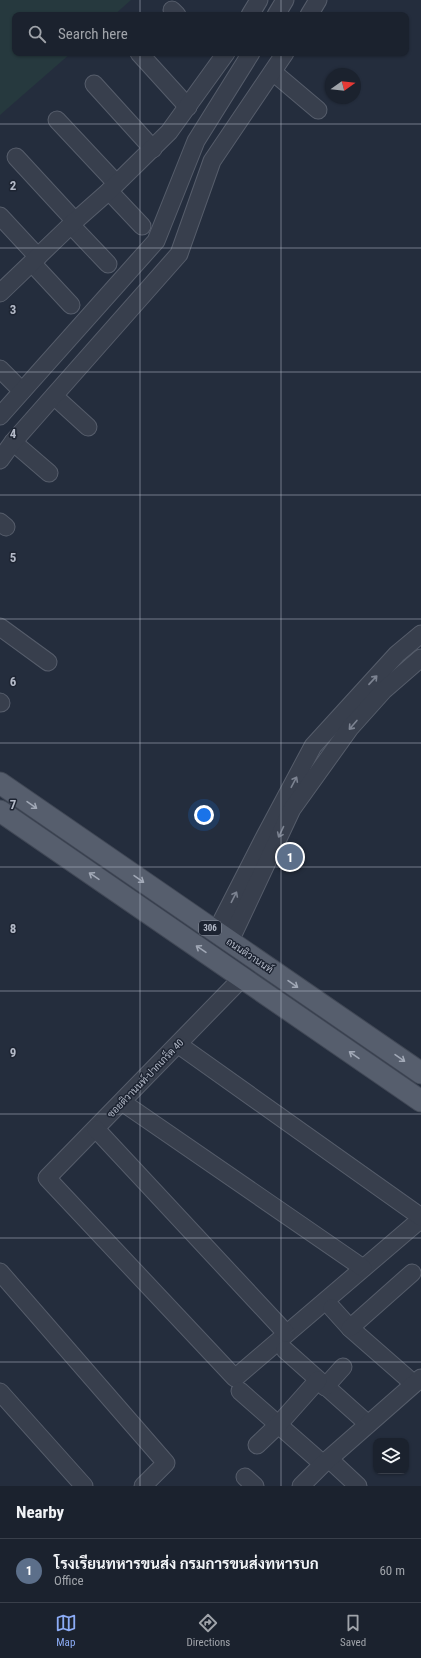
<!DOCTYPE html>
<meta charset="utf-8">
<style>
body{margin:0;font-family:"Roboto Condensed",Sarabun,sans-serif;background:#242a36;color:#f1f3f6}
.controls{position:absolute;right:12px;bottom:12px;display:grid;overflow:hidden;border-radius:8px;box-shadow:0 1px 3px #0004}
.controls button{width:36px;height:36px;display:grid;place-items:center;padding:0;border:0;border-bottom:1px solid #393f4a;background:#1b222e;color:#f1f3f6;font:20px sans-serif}
.compass{position:absolute;left:325px;top:68px;width:36px;height:36px;border-radius:50%;background:#1b222e;box-shadow:0 1px 3px #0004;rotate:75deg}
.you{position:absolute;left:204px;top:815px;width:14px;height:14px;margin:-10px;border:3px solid #fff;border-radius:50%;background:#1a73e8;box-shadow:0 0 0 6px #1a73e833}
.badge{display:grid;place-items:center;width:26px;height:26px;border-radius:50%;background:#8cacf6;color:#fff;font-size:13px;font-weight:700}
.pin{position:absolute;translate:-50% -50%;border:2px solid #fff;box-shadow:0 1px 4px #0006}
.list{margin:0;padding:0;list-style:none}
h2{display:flex;justify-content:space-between;align-items:center;height:52px;margin:0;padding:0 16px;font-size:17px}
h2 small{font-size:13px;font-weight:400;color:#a0a4aa}
.list li{display:grid;grid-template-columns:26px 1fr auto;gap:12px;align-items:center;box-sizing:border-box;height:64px;padding:0 16px;border-top:1px solid #393f4a}
.list b{display:block;font-size:15px;white-space:nowrap}
.list p{margin:0;font-size:13px;white-space:nowrap;color:#a0a4aa}
.list em{font-size:13px;font-style:normal;color:#a0a4aa}
.icon{flex:none;width:22px;height:22px;fill:none;stroke:currentColor;stroke-width:2;stroke-linecap:round;stroke-linejoin:round}
.map{position:relative;flex:none;width:421px;height:1486px;overflow:hidden}
.search{position:absolute;background:#1b222e;box-shadow:0 1px 3px #0004;left:12px;right:12px;top:12px;height:44px;display:flex;align-items:center;gap:10px;box-sizing:border-box;padding:0 14px;border-radius:8px;color:#a0a4aa;font-size:15px}
.sheet{height:116px;background:#1b222e}
nav{display:flex;justify-content:space-around;align-items:center;box-sizing:border-box;height:56px;border-top:1px solid #393f4a;background:#1b222e;font-size:11px;color:#a0a4aa}
nav a{display:grid;justify-items:center;gap:2px}
nav .on{color:#8cacf6}
.map>svg:first-child{display:block}
.green{fill:#26393e}
.lines{fill:none;stroke-linecap:round;stroke-linejoin:round}
.minor-casing{stroke:#565d6b;stroke-width:19}
.major-casing{stroke:#414856;stroke-width:23}
.minor{stroke:#383f4d;stroke-width:17}
.major{stroke:#565e6d;stroke-width:21}
.oneway{stroke:#7c8391}
.oneway2{stroke:#a1a8b6}
.grid{fill:none;stroke:#b4bac8;stroke-width:1;stroke-opacity:0.55}
.labels{text-anchor:middle;stroke-width:3;stroke-linejoin:round;paint-order:stroke}
.shield{fill:#1d2432;stroke:#878d9b;stroke-width:1}
.shield-label{font-size:9px;font-weight:bold;fill:#b4bac8}
.street-label{font-size:10px;fill:#b4bac8;stroke:#1d2432}
.grid-label{font-size:13px;text-anchor:middle;font-weight:bold;fill:#b4bac8;stroke:#1d2432;stroke-width:3;stroke-linejoin:round;paint-order:stroke}
</style>
<div class="map">
<svg width="421" height="1486" viewBox="0 0 421 1486">
<rect width="100%" height="100%" fill="#242d3d"/>
<path class="green" d="M0 0H131L114 15H15V53H71L0 115Z"/>
<g class="lines">
<defs>
<g id="minor">
<path d="M172 10 177 15"/>
<path d="M250 15 259 0"/>
<path d="M276 15 285 0"/>
<path d="M309 15 318 0"/>
<path d="M139 53 188 107"/>
<path d="M273 72 318 110"/>
<path d="M94 84 153 149"/>
<path d="M57 120 116 183"/>
<path d="M16 157 75 221"/>
<path d="M109 191 142 226"/>
<path d="M0 216 38 257"/>
<path d="M71 225 108 264"/>
<path d="M32 263 71 305"/>
<path d="M0 293 75 221 109 191 169 132 226 53"/>
<path d="M0 369 22 391"/>
<path d="M54 396 88 427"/>
<path d="M0 416 156 241 196 141 251 53"/>
<path d="M13 442 49 473"/>
<path d="M0 460 13 442 179 254 212 161 285 53"/>
<path d="M0 522 6 527"/>
<path d="M0 627 48 662"/>
<path d="M0 702 1 703"/>
<path d="M216 932 265 836 313 746 397 654 421 634"/>
<path d="M230 941 292 809 350 728 384 690 421 658"/>
<path d="M243 977 47 1178 235 1378 421 1219"/>
<path d="M179 1045 421 1217"/>
<path d="M122 1102 363 1268"/>
<path d="M96 1129 286 1333"/>
<path d="M0 1272 166 1463 143 1486"/>
<path d="M332 1308 350 1328 414 1384"/>
<path d="M350 1328 412 1273"/>
<path d="M285 1350 368 1424"/>
<path d="M325 1387 343 1367"/>
<path d="M240 1391 323 1464"/>
<path d="M0 1392 84 1486"/>
<path d="M257 1445 278 1425 318 1380"/>
<path d="M329 1459 358 1486"/>
<path d="M245 1477 255 1486"/>
<path d="M301 1486 323 1464 421 1378"/>
</g>
<g id="major">
<path d="M0 783 421 1073"/>
<path d="M0 811 421 1101"/>
</g>
</defs>
<use href="#minor" class="minor-casing"/>
<use href="#major" class="major-casing"/>
<use href="#minor" class="minor"/>
<use href="#major" class="major"/>
</g>
<defs><path id="oneway-shaft" d="M-6 0H5M1.5-3L5.5 0L1.5 3" fill="none" stroke-width="1.6" stroke-linecap="round" stroke-linejoin="round"/></defs>
<g class="oneway">
<use href="#oneway-shaft" transform="translate(373 680) rotate(-47)"/>
<use href="#oneway-shaft" transform="translate(353 725) rotate(131)"/>
<use href="#oneway-shaft" transform="translate(294 782) rotate(-62)"/>
<use href="#oneway-shaft" transform="translate(281 832) rotate(115)"/>
<use href="#oneway-shaft" transform="translate(234 897) rotate(-63)"/>
</g>
<g class="oneway2">
<use href="#oneway-shaft" transform="translate(32 805) rotate(35)"/>
<use href="#oneway-shaft" transform="translate(94 876) rotate(-146)"/>
<use href="#oneway-shaft" transform="translate(139 879) rotate(35)"/>
<use href="#oneway-shaft" transform="translate(201 949) rotate(-146)"/>
<use href="#oneway-shaft" transform="translate(293 984) rotate(35)"/>
<use href="#oneway-shaft" transform="translate(354 1055) rotate(-145)"/>
<use href="#oneway-shaft" transform="translate(400 1058) rotate(35)"/>
</g>
<path class="grid" d="M140 0V15M281 0V15M140 53V1486M281 53V1486M0 124H421M0 248H421M0 372H421M0 495H421M0 619H421M0 743H421M0 867H421M0 991H421M0 1114H421M0 1238H421M0 1362H421"/>
<g class="labels">
<rect class="shield" x="199" y="921" width="22" height="14" rx="3"/>
<g class="shield-label">
<text x="210" y="931">306</text>
</g>
<g class="street-label">
<text transform="translate(250 955) rotate(34)" y="4">ถนนติวานนท์</text>
<text transform="translate(145 1078) rotate(-46)" y="4">ซอยติวานนท์-ปากเกร็ด 40</text>
</g>
</g>
<g class="grid-label">
<text x="13" y="190">2</text>
<text x="13" y="314">3</text>
<text x="13" y="438">4</text>
<text x="13" y="562">5</text>
<text x="13" y="686">6</text>
<text x="13" y="809">7</text>
<text x="13" y="933">8</text>
<text x="13" y="1057">9</text>
</g>
</svg>
<div class="controls">
<button><svg class="icon" aria-label="layers" viewBox="0 0 24 24"><path d="M12 4l9 5-9 5-9-5zM3 14l9 5 9-5"/></svg></button>
</div>
<svg class="compass" viewBox="-18 -18 36 36"><path d="M0-13l5 13h-10z" fill="#e53935"/><path d="M0 13l5-13h-10z" fill="#a0a4aa"/></svg>
<div class="you"></div>
<div class="pin badge" style="left:290px;top:857px;background:#5c6f8a">1</div>
<div class="search"><svg class="icon" aria-label="search" viewBox="0 0 24 24"><circle cx="10" cy="10" r="6"/><path d="M15 15l6 6"/></svg>Search here</div>
</div>
<section class="sheet">
<h2>Nearby<small></small></h2>
<ul class="list">
<li><span class="badge" style="background:#5c6f8a">1</span><div><b>โรงเรียนทหารขนส่ง กรมการขนส่งทหารบก</b><p>Office</p></div><em>60 m</em></li>
</ul>
</section>
<nav>
<a class="on"><svg class="icon" aria-label="map" viewBox="0 0 24 24"><path d="M3 6l6-2 6 2 6-2v14l-6 2-6-2-6 2zM9 4v14M15 6v14"/></svg>Map</a>
<a><svg class="icon" aria-label="directions" viewBox="0 0 24 24"><path d="M12 3l9 9-9 9-9-9zM9 14v-3h6M13 9l2 2-2 2"/></svg>Directions</a>
<a><svg class="icon" aria-label="saved" viewBox="0 0 24 24"><path d="M7 4h10v16l-5-4-5 4z"/></svg>Saved</a>
</nav>
